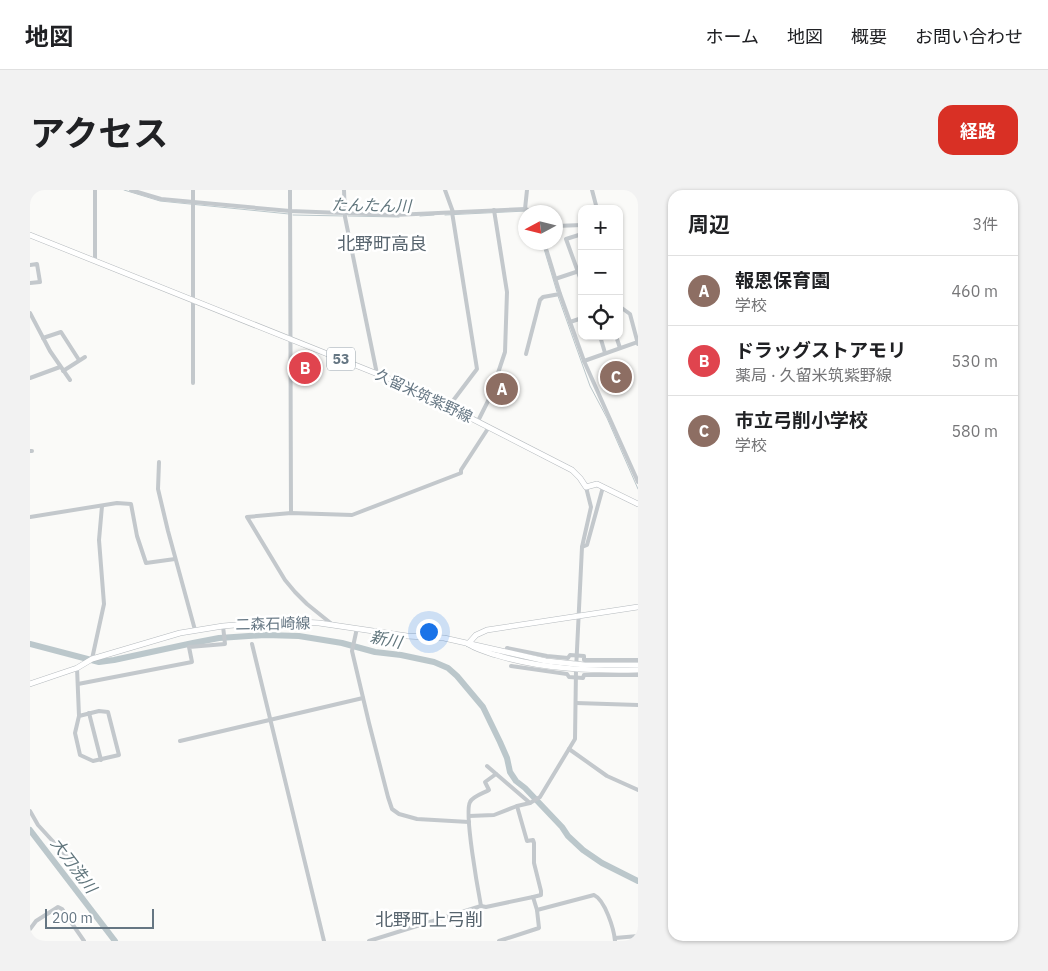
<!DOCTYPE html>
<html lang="ja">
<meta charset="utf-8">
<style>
body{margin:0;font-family:"IBM Plex Sans","Noto Sans JP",sans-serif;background:#f2f2f2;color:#202124}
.controls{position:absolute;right:15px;top:15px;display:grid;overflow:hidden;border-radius:10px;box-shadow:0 1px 4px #0004}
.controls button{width:45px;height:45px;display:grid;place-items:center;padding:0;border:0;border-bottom:1px solid #e0e0e0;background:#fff;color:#202124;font:25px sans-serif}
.compass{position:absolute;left:488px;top:15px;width:45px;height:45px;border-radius:50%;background:#fff;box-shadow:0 1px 4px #0004;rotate:263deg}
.scale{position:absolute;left:15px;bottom:12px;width:109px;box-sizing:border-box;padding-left:5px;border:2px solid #657683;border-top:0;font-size:14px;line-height:18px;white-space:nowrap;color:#657683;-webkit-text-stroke:4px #fff;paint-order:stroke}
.you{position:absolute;left:398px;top:441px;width:18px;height:18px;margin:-12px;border:4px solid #fff;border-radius:50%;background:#1a73e8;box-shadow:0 0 0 8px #1a73e833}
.badge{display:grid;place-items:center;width:32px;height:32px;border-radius:50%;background:#d93025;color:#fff;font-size:16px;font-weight:700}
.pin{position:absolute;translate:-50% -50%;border:2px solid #fff;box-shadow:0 1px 5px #0006}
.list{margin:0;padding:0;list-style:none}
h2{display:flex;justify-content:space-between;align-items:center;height:65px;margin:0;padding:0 20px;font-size:21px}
h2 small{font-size:16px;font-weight:400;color:#757577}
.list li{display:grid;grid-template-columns:32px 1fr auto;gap:15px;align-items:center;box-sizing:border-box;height:70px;padding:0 20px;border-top:1px solid #e0e0e0}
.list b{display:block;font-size:19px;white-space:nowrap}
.list p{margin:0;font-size:16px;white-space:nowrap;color:#757577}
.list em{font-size:16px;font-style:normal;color:#757577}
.icon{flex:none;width:28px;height:28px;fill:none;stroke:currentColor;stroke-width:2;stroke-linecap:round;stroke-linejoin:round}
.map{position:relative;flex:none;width:608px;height:751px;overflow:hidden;border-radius:15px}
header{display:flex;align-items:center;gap:30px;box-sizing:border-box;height:70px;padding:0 25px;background:#fff;border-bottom:1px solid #e0e0e0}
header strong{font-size:24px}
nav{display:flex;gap:28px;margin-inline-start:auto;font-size:18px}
.intro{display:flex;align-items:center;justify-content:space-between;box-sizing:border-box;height:120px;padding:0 30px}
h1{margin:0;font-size:35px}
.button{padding:12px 22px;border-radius:15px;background:#d93025;color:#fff;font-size:18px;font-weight:700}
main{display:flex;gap:30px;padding:0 30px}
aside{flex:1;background:#fff;border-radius:15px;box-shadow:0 1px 4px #0004}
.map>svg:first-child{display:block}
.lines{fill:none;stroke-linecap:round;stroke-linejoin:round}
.stream{stroke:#bbc7cb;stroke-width:1}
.river{stroke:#bbc7cb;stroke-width:6}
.major-casing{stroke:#b5babe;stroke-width:6}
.minor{stroke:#c3c8cc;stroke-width:4}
.major{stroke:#fff;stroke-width:5}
.labels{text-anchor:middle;stroke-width:5;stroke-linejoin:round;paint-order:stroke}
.shield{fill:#fff;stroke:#939fa8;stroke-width:1}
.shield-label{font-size:14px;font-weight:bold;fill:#657683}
.street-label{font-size:15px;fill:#657683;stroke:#fff}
.water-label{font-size:16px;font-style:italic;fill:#60757c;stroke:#fff}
.quarter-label{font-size:18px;fill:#57646e;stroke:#fff}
</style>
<header>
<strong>地図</strong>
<nav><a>ホーム</a><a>地図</a><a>概要</a><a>お問い合わせ</a></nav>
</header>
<div class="intro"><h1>アクセス</h1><a class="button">経路</a></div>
<main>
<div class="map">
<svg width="608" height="751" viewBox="0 0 608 751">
<rect width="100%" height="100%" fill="#fafaf8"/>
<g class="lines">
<g class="stream">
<path d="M94 0 130 11 259 24"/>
<path d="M263 25 314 26"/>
<path d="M415 25 496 21 499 22"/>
<path d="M318 26 369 27"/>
<path d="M390 26 404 25"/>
<path d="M512 52 527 102"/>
<path d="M528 106 560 196 577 228 608 299"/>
</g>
<g class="river">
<path d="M0 454 69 472 84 470 163 453 189 448 235 445 269 446 312 453 345 462 371 465 404 472 418 478 427 486 453 517 470 552 477 568 480 582 486 591 495 598 532 637 538 646 553 660 572 673 608 691"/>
<path d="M0 640 85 751"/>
</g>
<defs>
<g id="major">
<path d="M0 45 380 197 542 280 550 288 556 297 567 294 608 314"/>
<path d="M438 454 446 445 457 440 608 417"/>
<path d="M440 455C448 460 457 462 466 465 512 479 560 481 608 480"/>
<path d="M0 494 47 478 62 469 150 443 193 436 253 431 289 433 377 446 414 448 516 471 555 475H608"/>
</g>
</defs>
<use href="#major" class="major-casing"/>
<g class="minor">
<path d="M101 0 131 9 260 21 364 25 495 19 504 22"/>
<path d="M163 0V193"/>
<path d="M260 0 261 323"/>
<path d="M314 0 315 27 347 184"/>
<path d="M415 0 423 22"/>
<path d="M562 0 567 19"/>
<path d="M495 19 497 0"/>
<path d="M526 36 552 35"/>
<path d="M552 44 536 49 552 93"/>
<path d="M514 52 530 104 554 171 608 292"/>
<path d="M65 71V0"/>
<path d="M0 75 7 74 10 92 0 93"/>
<path d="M525 89 552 80"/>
<path d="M589 116 600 124 608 154"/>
<path d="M0 123 20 161 40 190"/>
<path d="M540 132 552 128"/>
<path d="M570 146 575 163"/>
<path d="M586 146 590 158"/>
<path d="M13 148 31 142 49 170"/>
<path d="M496 164 510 110 513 107 530 104"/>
<path d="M554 171 608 152"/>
<path d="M33 181 55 167"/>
<path d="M0 188 30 177"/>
<path d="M419 216 447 179 422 22"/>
<path d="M448 231 460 207 475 162 477 102 464 20"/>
<path d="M0 261H2"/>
<path d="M129 272 128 299 138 341 165 440"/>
<path d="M0 327 87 313 101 314 107 346 116 373 145 369"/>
<path d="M552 357 561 317 556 297"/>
<path d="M303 435 277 414 265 402 255 390 217 327 261 323 322 325 431 283V280L459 237"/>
<path d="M327 438 322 461 339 533 358 607 362 619 369 624 387 629 439 632"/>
<path d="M222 454 294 751"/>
<path d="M477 458 517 466 538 468 540 465 554 466V470H608"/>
<path d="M62 469 74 414 69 350 72 316"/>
<path d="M481 476 537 484 539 487 553 488 554 485H608"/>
<path d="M47 478 49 526 45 543 50 565 63 571 89 565 78 522 69 521 49 526"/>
<path d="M48 494 162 472 159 457 195 454 193 436"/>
<path d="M546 513 608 515"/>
<path d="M59 523 71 570"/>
<path d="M150 551 333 508"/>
<path d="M539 559 577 586 608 600"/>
<path d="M457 576 500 613"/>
<path d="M487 616 497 651 503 650 504 653V673L511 701V705L503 707"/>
<path d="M0 621 8 635 50 681V687"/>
<path d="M439 626 464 625 487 616 500 613 510 607 545 549 546 480 552 357 557 355 573 297"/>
<path d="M451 716C448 700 434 622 440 612 443 606 454 603 459 600L455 592 466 584"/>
<path d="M507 720 564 705C575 710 584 739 585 751"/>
<path d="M0 739 6 731 28 717 32 719 54 751"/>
<path d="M585 748 608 746"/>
<path d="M339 751 451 716 456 717 503 707 507 720 509 738 469 751"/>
</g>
<use href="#major" class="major"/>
</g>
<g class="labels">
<rect class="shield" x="297" y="157.5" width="28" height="23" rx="4"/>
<g class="shield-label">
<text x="311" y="174">53</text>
</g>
<g class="street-label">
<text transform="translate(394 206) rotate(25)" y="5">久留米筑紫野線</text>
<text transform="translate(243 434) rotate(-1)" y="5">二森石崎線</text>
</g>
<g class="water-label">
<text transform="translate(341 15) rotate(1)" y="6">たんたん川</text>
<text transform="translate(356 449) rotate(11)" y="6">新川</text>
<text transform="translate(44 675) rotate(53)" y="6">大刀洗川</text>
</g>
<g class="quarter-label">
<text x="352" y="60">北野町高良</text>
<text x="399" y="736">北野町上弓削</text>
</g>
</g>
</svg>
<div class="controls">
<button>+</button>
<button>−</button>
<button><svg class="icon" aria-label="locate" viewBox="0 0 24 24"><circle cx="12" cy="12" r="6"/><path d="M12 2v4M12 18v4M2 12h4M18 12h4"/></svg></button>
</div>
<svg class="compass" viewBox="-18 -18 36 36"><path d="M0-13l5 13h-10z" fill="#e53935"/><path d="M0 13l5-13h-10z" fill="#757577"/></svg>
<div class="scale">200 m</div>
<div class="you"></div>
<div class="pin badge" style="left:472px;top:199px;background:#8d6e63">A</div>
<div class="pin badge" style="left:275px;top:178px;background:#e0444e">B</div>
<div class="pin badge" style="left:586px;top:187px;background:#8d6e63">C</div>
</div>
<aside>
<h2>周辺<small>3件</small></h2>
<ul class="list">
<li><span class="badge" style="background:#8d6e63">A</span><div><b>報恩保育園</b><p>学校</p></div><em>460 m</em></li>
<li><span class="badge" style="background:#e0444e">B</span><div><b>ドラッグストアモリ</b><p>薬局 · 久留米筑紫野線</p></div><em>530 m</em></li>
<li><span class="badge" style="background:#8d6e63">C</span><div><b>市立弓削小学校</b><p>学校</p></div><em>580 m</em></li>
</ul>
</aside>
</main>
